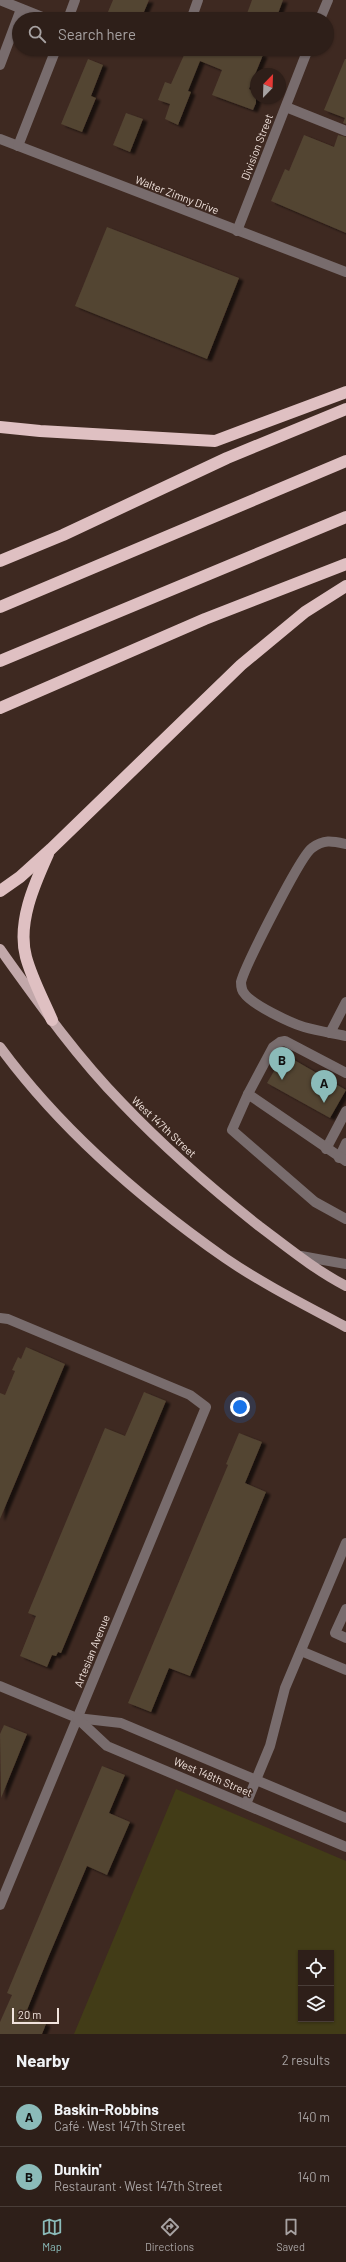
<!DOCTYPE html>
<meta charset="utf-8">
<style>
body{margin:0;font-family:Barlow,sans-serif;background:#3a2c26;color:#f1f3f6}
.controls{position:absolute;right:12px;bottom:12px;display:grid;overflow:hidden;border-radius:0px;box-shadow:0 1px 3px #0004}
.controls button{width:36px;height:36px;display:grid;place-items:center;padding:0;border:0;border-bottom:1px solid #493d38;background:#2e1f19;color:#f1f3f6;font:20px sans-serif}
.compass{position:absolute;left:250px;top:68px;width:36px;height:36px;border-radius:50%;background:#2e1f19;box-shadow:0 1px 3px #0004;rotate:23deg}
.scale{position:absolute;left:12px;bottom:10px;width:47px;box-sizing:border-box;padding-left:4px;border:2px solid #f1e3dd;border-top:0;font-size:11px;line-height:14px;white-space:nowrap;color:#f1e3dd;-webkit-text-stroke:3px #3e2921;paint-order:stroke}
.you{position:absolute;left:240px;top:1407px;width:14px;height:14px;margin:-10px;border:3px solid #fff;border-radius:50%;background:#1a73e8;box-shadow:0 0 0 6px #1a73e833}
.badge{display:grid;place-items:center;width:26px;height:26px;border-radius:50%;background:#8bbbb9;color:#111;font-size:13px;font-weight:700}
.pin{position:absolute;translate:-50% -33px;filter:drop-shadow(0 1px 2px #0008)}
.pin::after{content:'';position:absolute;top:21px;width:14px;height:12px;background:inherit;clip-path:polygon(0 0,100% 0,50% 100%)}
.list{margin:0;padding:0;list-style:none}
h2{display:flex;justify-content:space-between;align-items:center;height:52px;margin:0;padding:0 16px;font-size:17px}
h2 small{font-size:13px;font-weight:400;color:#a7a2a2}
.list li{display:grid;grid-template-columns:26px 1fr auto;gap:12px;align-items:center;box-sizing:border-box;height:60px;padding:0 16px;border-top:1px solid #493d38}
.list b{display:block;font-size:15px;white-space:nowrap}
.list p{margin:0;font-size:13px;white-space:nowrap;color:#a7a2a2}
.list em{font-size:13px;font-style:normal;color:#a7a2a2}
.icon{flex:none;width:22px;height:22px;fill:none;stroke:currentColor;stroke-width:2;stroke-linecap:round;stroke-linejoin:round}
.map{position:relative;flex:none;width:346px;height:2034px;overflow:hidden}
.search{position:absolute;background:#2e1f19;box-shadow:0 1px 3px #0004;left:12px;right:12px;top:12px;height:44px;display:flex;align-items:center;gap:10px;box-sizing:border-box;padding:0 14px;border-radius:22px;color:#a7a2a2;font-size:15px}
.sheet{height:172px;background:#2e1f19}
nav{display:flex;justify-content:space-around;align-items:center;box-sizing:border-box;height:56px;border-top:1px solid #493d38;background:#2e1f19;font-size:11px;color:#a7a2a2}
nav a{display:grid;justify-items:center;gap:2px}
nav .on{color:#8bbbb9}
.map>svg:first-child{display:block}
.green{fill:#423c17;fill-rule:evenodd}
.building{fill:#534432;filter:url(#shadow)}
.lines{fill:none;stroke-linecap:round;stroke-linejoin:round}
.minor{stroke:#786c6d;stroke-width:10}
.major{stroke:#c2a8aa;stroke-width:10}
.highway{stroke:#dfc0c2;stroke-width:12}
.labels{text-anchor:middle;stroke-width:3;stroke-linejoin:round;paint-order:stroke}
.street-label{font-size:11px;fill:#f1e3dd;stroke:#3e2921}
</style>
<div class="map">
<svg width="346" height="2034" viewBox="0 0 346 2034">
<defs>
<filter id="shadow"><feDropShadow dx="4.5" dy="2.5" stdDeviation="1" flood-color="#0009"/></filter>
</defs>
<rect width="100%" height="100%" fill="#3e2921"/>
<path class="green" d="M176 1789 346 1861V2034H74ZM301 1953H331V2019H301Z"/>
<g class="building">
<path d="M113 0H149L141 19H105Z"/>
<path d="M252 0H283L276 19H245Z"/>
<path d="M172 49H247L263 55 249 89 256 92V103L253 110 212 95 222 70 200 61 188 91 191 92 178 125 165 119 170 104 158 100 165 82 171 84 184 55Z"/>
<path d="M88 59 103 65 91 96 96 98 82 132 61 124Z"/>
<path d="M345 59H346V124L343 123 345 118 324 110Z"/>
<path d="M126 113 143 119 130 152 113 145Z"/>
<path d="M304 135 334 147 338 135 346 137V233L271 201 285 169 289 171Z"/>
<path d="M107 227 239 278 207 359 75 306Z"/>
<path d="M284 1054 346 1090 330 1118 267 1083Z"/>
<path d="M26 1347 65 1364 0 1519V1393L5 1395 15 1371 12 1370 18 1357 21 1359Z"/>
<path d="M144 1392 166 1401 61 1653 58 1652 56 1656 52 1655 47 1667 20 1656 36 1616 28 1613 105 1428 125 1436Z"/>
<path d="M239 1433 262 1442 245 1483 266 1492 190 1676 169 1668 151 1712 128 1703 228 1465 226 1464Z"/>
<path d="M4 1725 27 1734 1 1798 0 1734Z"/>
<path d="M102 1766 125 1775 109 1813 130 1822 107 1875 87 1866 48 1958 25 2015 46 2024 42 2034H0V2022L12 1995 7 1993Z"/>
</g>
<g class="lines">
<g class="minor">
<path d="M0 0 47 19"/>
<path d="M192 17 198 0"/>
<path d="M68 19 75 0"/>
<path d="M320 19 328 0"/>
<path d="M0 65 21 9"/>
<path d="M286 107 346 131"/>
<path d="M0 139 346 272"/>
<path d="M18 146 56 49"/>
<path d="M237 231 308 49"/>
<path d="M346 844C332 841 324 839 312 848 301 855 245 966 241 982 241 985 242 991 244 993 252 1005 291 1023 304 1027 318 1031 332 1033 346 1036"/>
<path d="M330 1033 346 1002"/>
<path d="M248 1094 273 1047 280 1042 285 1041 346 1073"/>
<path d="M326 1149 346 1111"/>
<path d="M339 1158 346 1143"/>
<path d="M346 1161 248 1094 232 1130 315 1202 346 1219"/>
<path d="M301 1256 346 1264"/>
<path d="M0 1318 8 1319 190 1395 206 1407 0 1905"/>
<path d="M346 1609 335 1633 346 1638"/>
<path d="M301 1651 346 1670"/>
<path d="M0 1686 77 1718 121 1723 346 1818"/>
<path d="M77 1718 107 1746 346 1847"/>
<path d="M246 1804 270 1746 285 1688 346 1543"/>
</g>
<g class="major">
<path d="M0 949C38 1002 76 1056 122 1103 164 1147 211 1188 259 1226 287 1247 315 1270 346 1286"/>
<path d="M0 1047C61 1130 141 1199 225 1258 263 1284 305 1305 346 1327"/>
</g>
<g class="highway">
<path d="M0 427 40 431 215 441 346 392"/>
<path d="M0 561 63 535 227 458 346 409"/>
<path d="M0 607 346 461"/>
<path d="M0 661 346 517"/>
<path d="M0 708 205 619 346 564"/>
<path d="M48 854C34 885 17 923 26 957 32 979 43 999 52 1020"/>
<path d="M0 891 20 877 51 849 241 665 305 612 346 586"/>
</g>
</g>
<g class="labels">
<g class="street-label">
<text transform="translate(257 147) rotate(-69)" y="4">Division Street</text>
<text transform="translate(177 195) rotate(21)" y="4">Walter Zimny Drive</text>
<text transform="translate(164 1127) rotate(43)" y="4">West 147th Street</text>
<text transform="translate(92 1651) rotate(-68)" y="4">Artesian Avenue</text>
<text transform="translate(213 1777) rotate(23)" y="4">West 148th Street</text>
</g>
</g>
</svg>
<div class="controls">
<button><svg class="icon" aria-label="locate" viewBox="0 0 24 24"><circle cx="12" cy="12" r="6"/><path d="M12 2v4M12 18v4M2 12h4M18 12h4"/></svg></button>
<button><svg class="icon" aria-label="layers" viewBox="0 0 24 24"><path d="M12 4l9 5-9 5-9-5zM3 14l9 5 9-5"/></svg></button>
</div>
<svg class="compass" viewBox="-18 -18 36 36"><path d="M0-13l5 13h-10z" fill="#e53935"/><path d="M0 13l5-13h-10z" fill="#a7a2a2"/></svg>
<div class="scale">20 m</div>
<div class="you"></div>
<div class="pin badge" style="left:324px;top:1103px">A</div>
<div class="pin badge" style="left:282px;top:1080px">B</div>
<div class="search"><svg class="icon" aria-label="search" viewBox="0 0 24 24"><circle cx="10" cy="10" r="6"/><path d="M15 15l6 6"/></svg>Search here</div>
</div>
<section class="sheet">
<h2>Nearby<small>2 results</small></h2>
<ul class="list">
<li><span class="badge">A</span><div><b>Baskin-Robbins</b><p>Café · West 147th Street</p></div><em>140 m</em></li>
<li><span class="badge">B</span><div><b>Dunkin'</b><p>Restaurant · West 147th Street</p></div><em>140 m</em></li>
</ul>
</section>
<nav>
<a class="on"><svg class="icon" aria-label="map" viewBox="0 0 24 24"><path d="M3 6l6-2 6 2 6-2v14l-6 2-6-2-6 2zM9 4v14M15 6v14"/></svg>Map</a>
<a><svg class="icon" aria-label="directions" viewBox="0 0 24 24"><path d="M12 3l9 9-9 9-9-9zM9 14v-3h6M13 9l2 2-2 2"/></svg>Directions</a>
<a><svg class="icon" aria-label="saved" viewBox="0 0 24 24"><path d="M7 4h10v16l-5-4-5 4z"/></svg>Saved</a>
</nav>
